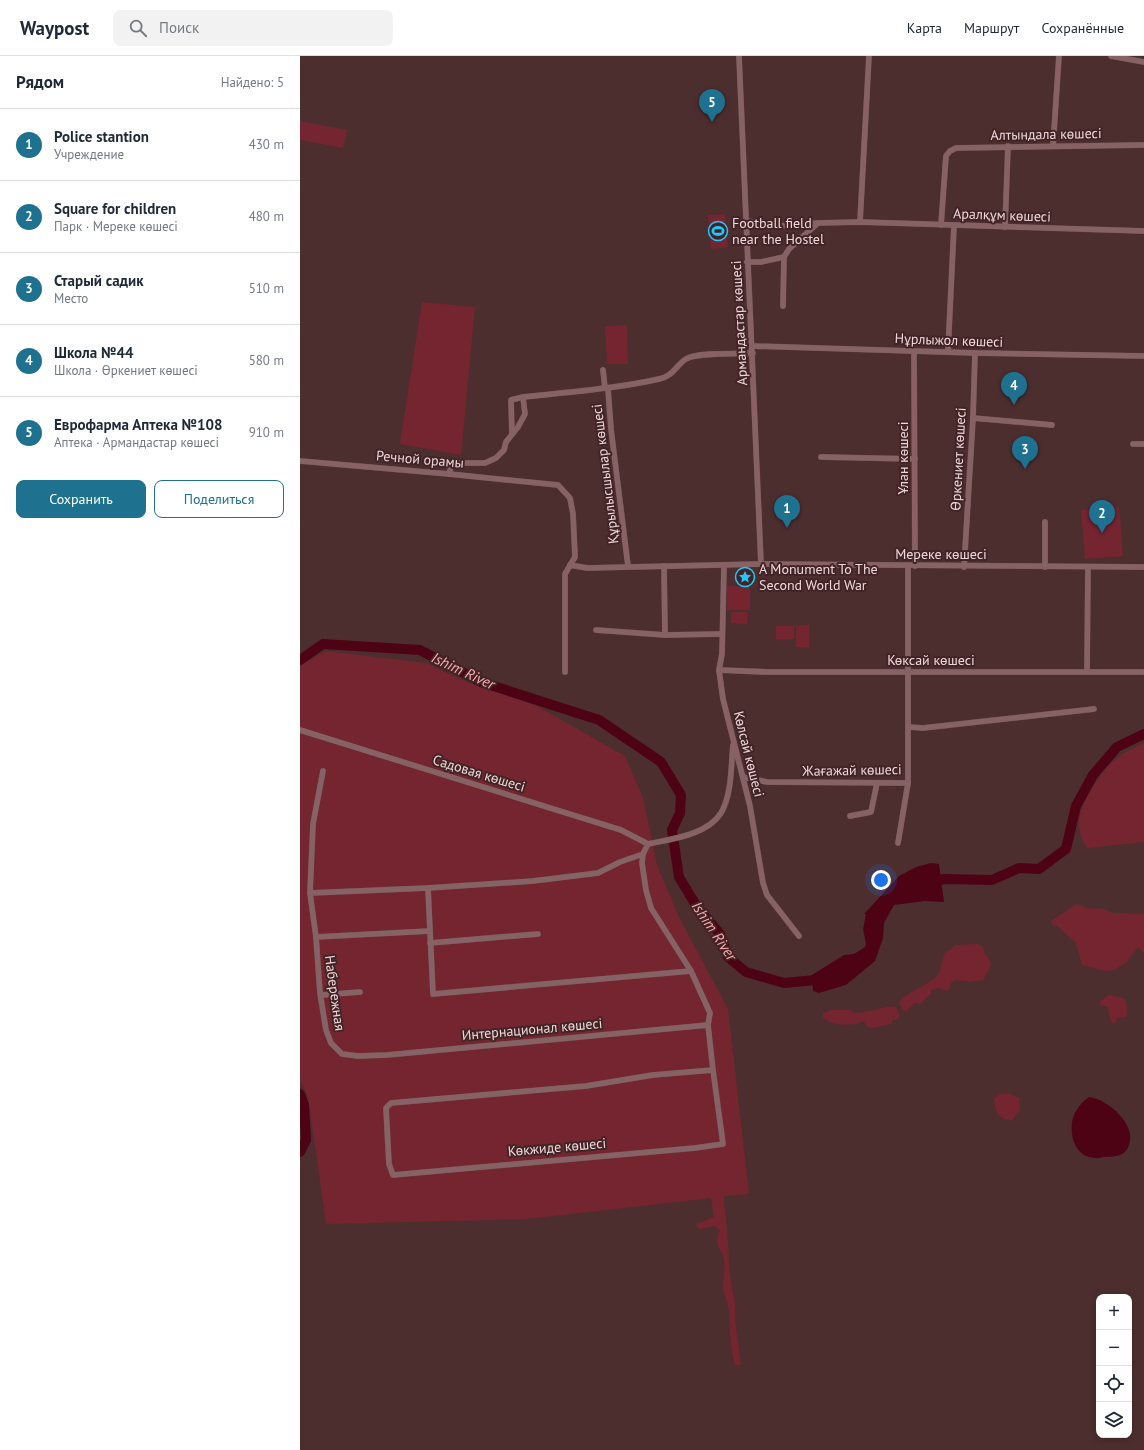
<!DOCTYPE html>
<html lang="ru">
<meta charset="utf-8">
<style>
body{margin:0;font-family:"PT Sans",sans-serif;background:#f2f2f3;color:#1f2937}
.controls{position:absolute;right:12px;bottom:12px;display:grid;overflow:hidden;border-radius:8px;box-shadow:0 2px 10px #0003}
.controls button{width:36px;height:36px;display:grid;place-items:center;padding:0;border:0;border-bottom:1px solid #e0e1e3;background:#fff;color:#1f2937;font:20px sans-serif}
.you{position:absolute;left:581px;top:824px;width:14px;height:14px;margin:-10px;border:3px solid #fff;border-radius:50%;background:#1a73e8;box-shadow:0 0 0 6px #1a73e833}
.badge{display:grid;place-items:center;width:26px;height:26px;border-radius:50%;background:#1f7190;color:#fff;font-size:13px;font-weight:700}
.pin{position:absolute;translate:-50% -33px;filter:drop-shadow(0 1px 2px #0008)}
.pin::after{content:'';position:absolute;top:21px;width:14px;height:12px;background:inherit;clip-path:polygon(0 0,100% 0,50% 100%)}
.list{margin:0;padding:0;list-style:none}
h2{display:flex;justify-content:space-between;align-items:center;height:52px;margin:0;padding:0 16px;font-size:17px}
h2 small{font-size:13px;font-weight:400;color:#747a83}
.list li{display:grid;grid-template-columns:26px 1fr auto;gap:12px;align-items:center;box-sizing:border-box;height:72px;padding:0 16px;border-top:1px solid #e0e1e3}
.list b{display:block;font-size:15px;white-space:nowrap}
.list p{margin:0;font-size:13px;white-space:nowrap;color:#747a83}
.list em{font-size:13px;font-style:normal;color:#747a83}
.actions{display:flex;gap:8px;padding:12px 16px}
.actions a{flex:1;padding:9px 0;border:1px solid #1f7190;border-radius:8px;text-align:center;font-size:14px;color:#1f7190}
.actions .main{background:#1f7190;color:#fff}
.icon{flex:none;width:22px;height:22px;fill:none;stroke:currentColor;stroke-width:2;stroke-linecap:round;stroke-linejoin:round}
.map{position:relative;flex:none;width:844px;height:1394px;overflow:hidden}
header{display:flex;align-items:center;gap:24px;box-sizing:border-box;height:56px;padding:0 20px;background:#fff;border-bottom:1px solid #e0e1e3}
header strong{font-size:19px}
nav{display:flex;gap:22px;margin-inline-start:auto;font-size:14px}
.search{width:280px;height:36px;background:#f2f2f3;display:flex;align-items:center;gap:10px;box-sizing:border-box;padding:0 14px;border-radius:8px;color:#747a83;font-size:15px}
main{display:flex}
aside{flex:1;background:#fff}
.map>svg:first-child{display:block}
.green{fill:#742530}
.water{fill:#4d0314}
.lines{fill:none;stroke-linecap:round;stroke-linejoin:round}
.river{stroke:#4d0314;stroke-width:10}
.minor-casing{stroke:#664b4d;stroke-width:6}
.minor{stroke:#876264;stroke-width:5.5}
.labels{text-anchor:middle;stroke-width:4;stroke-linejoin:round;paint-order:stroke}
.street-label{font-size:14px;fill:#edd7d8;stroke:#422426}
.poi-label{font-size:14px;fill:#edd7d8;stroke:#422426;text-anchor:start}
.water-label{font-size:15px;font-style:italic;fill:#f9a9ad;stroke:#422426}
</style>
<header>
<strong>Waypost</strong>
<div class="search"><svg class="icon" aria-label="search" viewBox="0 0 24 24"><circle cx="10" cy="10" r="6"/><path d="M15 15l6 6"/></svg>Поиск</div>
<nav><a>Карта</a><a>Маршрут</a><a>Сохранённые</a></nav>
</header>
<main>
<aside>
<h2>Рядом<small>Найдено: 5</small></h2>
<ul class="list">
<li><span class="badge">1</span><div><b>Police stantion</b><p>Учреждение</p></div><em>430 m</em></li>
<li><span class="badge">2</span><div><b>Square for children</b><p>Парк · Мереке көшесі</p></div><em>480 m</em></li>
<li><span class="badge">3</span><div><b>Старый садик</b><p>Место</p></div><em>510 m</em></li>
<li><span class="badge">4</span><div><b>Школа №44</b><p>Школа · Өркениет көшесі</p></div><em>580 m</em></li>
<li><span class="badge">5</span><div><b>Еврофарма Аптека №108</b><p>Аптека · Армандастар көшесі</p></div><em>910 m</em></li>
</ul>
<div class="actions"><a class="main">Сохранить</a><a>Поделиться</a></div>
</aside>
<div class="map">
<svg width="844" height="1394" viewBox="0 0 844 1394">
<rect width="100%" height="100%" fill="#4d2e2f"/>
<g class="green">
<path d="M0 65 47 74 43 92 0 84Z"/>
<path d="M425 158 428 191 411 193 408 159Z"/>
<path d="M122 246 175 251 161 399 100 388Z"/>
<path d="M327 269 328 308H307L305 270Z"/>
<path d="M819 451 823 500 785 503 781 454Z"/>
<path d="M427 530 450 531V554H427Z"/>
<path d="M431 556H447V568L431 567Z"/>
<path d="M509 569V591H496V570Z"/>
<rect x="476" y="570" width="18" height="13"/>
<path d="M25 595 126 607 162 624 235 649 325 700 343 742 357 809 379 861 428 953 449 1138 424 1140V1144L428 1184 429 1213 435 1249V1265L441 1309H435C430 1291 430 1273 429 1254 428 1246 423 1238 423 1230 423 1218 428 1200 418 1191L417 1184 420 1174 415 1170 400 1173 396 1170 397 1167C403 1167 407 1162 414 1162L411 1142 227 1163 26 1168 8 1040 0 1025V610Z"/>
<path d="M844 687V786L787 792C782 784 778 775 779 766 780 746 802 715 817 702 824 696 835 692 844 687Z"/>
<path d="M777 848 787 852 804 853 813 857 844 858V897L838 891C829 904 819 918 800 914 794 912 788 910 782 909L776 887 757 870 752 869 751 865Z"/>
<path d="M678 888 682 890C686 908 699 899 683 924L670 926 655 924 651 927 649 933 645 935 639 932 631 934V938L624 944 622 948 614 947 606 956 602 953 599 946C608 935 633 928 638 918 641 912 642 904 645 897L650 894 656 889Z"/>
<path d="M808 939C826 941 829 943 826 961L817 962 815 968 812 967C808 961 810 954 806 950H801L800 946Z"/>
<path d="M590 950 596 951 600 960 598 963 593 964 591 968 572 972 567 971 564 965C552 971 534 970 523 962V957L531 954H551L553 957C566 957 577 953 590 950Z"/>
<path d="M709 1037 719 1042 720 1054 712 1064C698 1064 695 1055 694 1042L700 1038Z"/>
</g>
<g class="water">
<path d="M631 807 639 808 644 846 625 845 594 849 584 867 583 882 575 905 546 929 519 937 513 935 512 919 544 899 554 898 565 891 566 888 563 873 566 858H564L599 820 616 811Z"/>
<path d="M789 1041C807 1043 837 1068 829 1089 826 1100 814 1101 804 1101 801 1101 799 1103 795 1102 776 1101 770 1082 772 1066 774 1056 780 1047 789 1041Z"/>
</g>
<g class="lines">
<g class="river">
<path d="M0 604 23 588 120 594 181 626 299 664 361 706 381 739 380 757 372 774 379 821 397 851 420 878 428 901 446 916 484 927 526 923"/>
<path d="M629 828 643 823 692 824 719 812 739 813 766 793 776 750 793 719 817 691 844 678"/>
<path d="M0 1038 4 1049 6 1084 0 1096"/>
</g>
<defs>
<g id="minor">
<path d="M439 0 461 508"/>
<path d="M811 0 844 6"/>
<path d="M753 90 759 0"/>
<path d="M447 165 478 170 518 167"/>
<path d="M560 166 569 0"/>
<path d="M641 169 646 100 650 95 656 92 844 89"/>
<path d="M705 171 708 90"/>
<path d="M447 206H461L484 201"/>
<path d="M483 250 484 201 489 193 518 167 560 166 844 175"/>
<path d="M452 290 675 297 844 300"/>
<path d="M614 295 615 510"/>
<path d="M648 295 654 170"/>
<path d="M303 314 305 332"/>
<path d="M308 333 311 373 328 510"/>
<path d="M673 362 752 369"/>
<path d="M212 378 211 344 223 341"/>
<path d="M833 388H844"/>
<path d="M521 401 615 403"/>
<path d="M0 405 149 418 258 429 270 442 273 458 275 501 265 518V616"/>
<path d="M149 418 151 410 155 407H185L196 402 204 394 206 386 218 371 225 358 223 341C269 336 314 333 359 323 374 320 376 309 386 303 396 296 439 298 453 297"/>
<path d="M270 509 287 512 461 508 844 511"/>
<path d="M364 510 365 579"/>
<path d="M424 510 422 598 419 614 423 643 450 750 463 827 467 839 499 880"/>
<path d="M664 511 673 362 675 297"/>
<path d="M745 511V466"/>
<path d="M296 574 365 579 422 578"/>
<path d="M419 614 467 616H844"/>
<path d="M787 615 788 511"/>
<path d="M609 671 623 672 794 653"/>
<path d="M0 674 321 774 348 788"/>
<path d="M23 715 13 768 10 837 16 881 20 937 26 974 31 987 42 998 58 1000 87 999 408 969"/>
<path d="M443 721 467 726 608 727V510"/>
<path d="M550 760 571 756 577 727"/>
<path d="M598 787 608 727"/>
<path d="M128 832 133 938 391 915"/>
<path d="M10 837 128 832 233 825 298 817 320 806 343 798"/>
<path d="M16 881 130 875"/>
<path d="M130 887 238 878"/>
<path d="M21 939 60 936"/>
<path d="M413 1014 353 1019 286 1030 91 1047 86 1052 89 1108 93 1119 395 1092 423 1088 413 1014 408 969 410 957 391 915 351 852 346 834 342 807 343 798 348 788C372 783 407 779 421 757 432 738 431 710 433 689"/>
</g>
</defs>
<use href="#minor" class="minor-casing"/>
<use href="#minor" class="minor"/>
</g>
<defs>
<symbol id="stadium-ring" viewBox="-11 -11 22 22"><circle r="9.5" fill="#422426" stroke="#20c9fd" stroke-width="1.5"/><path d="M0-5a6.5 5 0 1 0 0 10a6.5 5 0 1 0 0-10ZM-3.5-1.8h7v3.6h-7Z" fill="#20c9fd"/></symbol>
<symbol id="sight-ring" viewBox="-11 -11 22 22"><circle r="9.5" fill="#422426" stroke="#20c9fd" stroke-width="1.5"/><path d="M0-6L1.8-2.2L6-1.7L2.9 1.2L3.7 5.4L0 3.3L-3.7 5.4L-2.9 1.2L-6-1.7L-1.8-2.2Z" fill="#20c9fd"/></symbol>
</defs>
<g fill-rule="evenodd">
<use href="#stadium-ring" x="407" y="164" width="22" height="22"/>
<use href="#sight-ring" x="434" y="510" width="22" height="22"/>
</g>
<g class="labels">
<g class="street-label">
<text transform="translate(746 78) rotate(-1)" y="5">Алтындала көшесі</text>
<text transform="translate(702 159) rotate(2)" y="5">Аралқұм көшесі</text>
<text transform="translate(439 267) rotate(-93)" y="5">Армандастар көшесі</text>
<text transform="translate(649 284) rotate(2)" y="5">Нұрлыжол көшесі</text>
<text transform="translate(603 402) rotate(-90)" y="5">Ұлан көшесі</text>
<text transform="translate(120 403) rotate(5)" y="5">Речной орамы</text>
<text transform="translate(658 403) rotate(-87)" y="5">Өркениет көшесі</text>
<text transform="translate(305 418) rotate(-97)" y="5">Құрылысшылар көшесі</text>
<text x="641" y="503">Мереке көшесі</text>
<text x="631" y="609">Көксай көшесі</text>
<text transform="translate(449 698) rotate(76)" y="5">Көлсай көшесі</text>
<text transform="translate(552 714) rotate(-1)" y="5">Жағажай көшесі</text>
<text transform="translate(179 717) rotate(17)" y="5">Садовая көшесі</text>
<text transform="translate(35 937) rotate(82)" y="5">Набережная</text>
<text transform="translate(232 973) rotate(-5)" y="5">Интернационал көшесі</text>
<text transform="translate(257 1091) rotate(-5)" y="5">Көкжиде көшесі</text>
</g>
<g class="poi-label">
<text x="432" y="172">Football field<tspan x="432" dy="16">near the Hostel</tspan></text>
<text x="459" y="518">A Monument To The<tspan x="459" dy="16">Second World War</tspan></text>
</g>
<g class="water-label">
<text transform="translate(163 615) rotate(25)" y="5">Ishim River</text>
<text transform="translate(414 875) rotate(56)" y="5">Ishim River</text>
</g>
</g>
</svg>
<div class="controls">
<button>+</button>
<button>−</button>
<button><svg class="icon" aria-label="locate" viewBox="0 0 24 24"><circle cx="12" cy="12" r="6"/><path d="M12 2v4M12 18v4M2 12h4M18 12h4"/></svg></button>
<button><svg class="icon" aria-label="layers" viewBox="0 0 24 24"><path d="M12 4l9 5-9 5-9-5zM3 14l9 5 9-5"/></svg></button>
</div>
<div class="you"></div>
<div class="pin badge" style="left:487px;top:472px">1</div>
<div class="pin badge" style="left:802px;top:477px">2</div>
<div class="pin badge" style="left:725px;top:413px">3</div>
<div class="pin badge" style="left:714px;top:349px">4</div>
<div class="pin badge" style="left:412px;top:66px">5</div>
</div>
</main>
